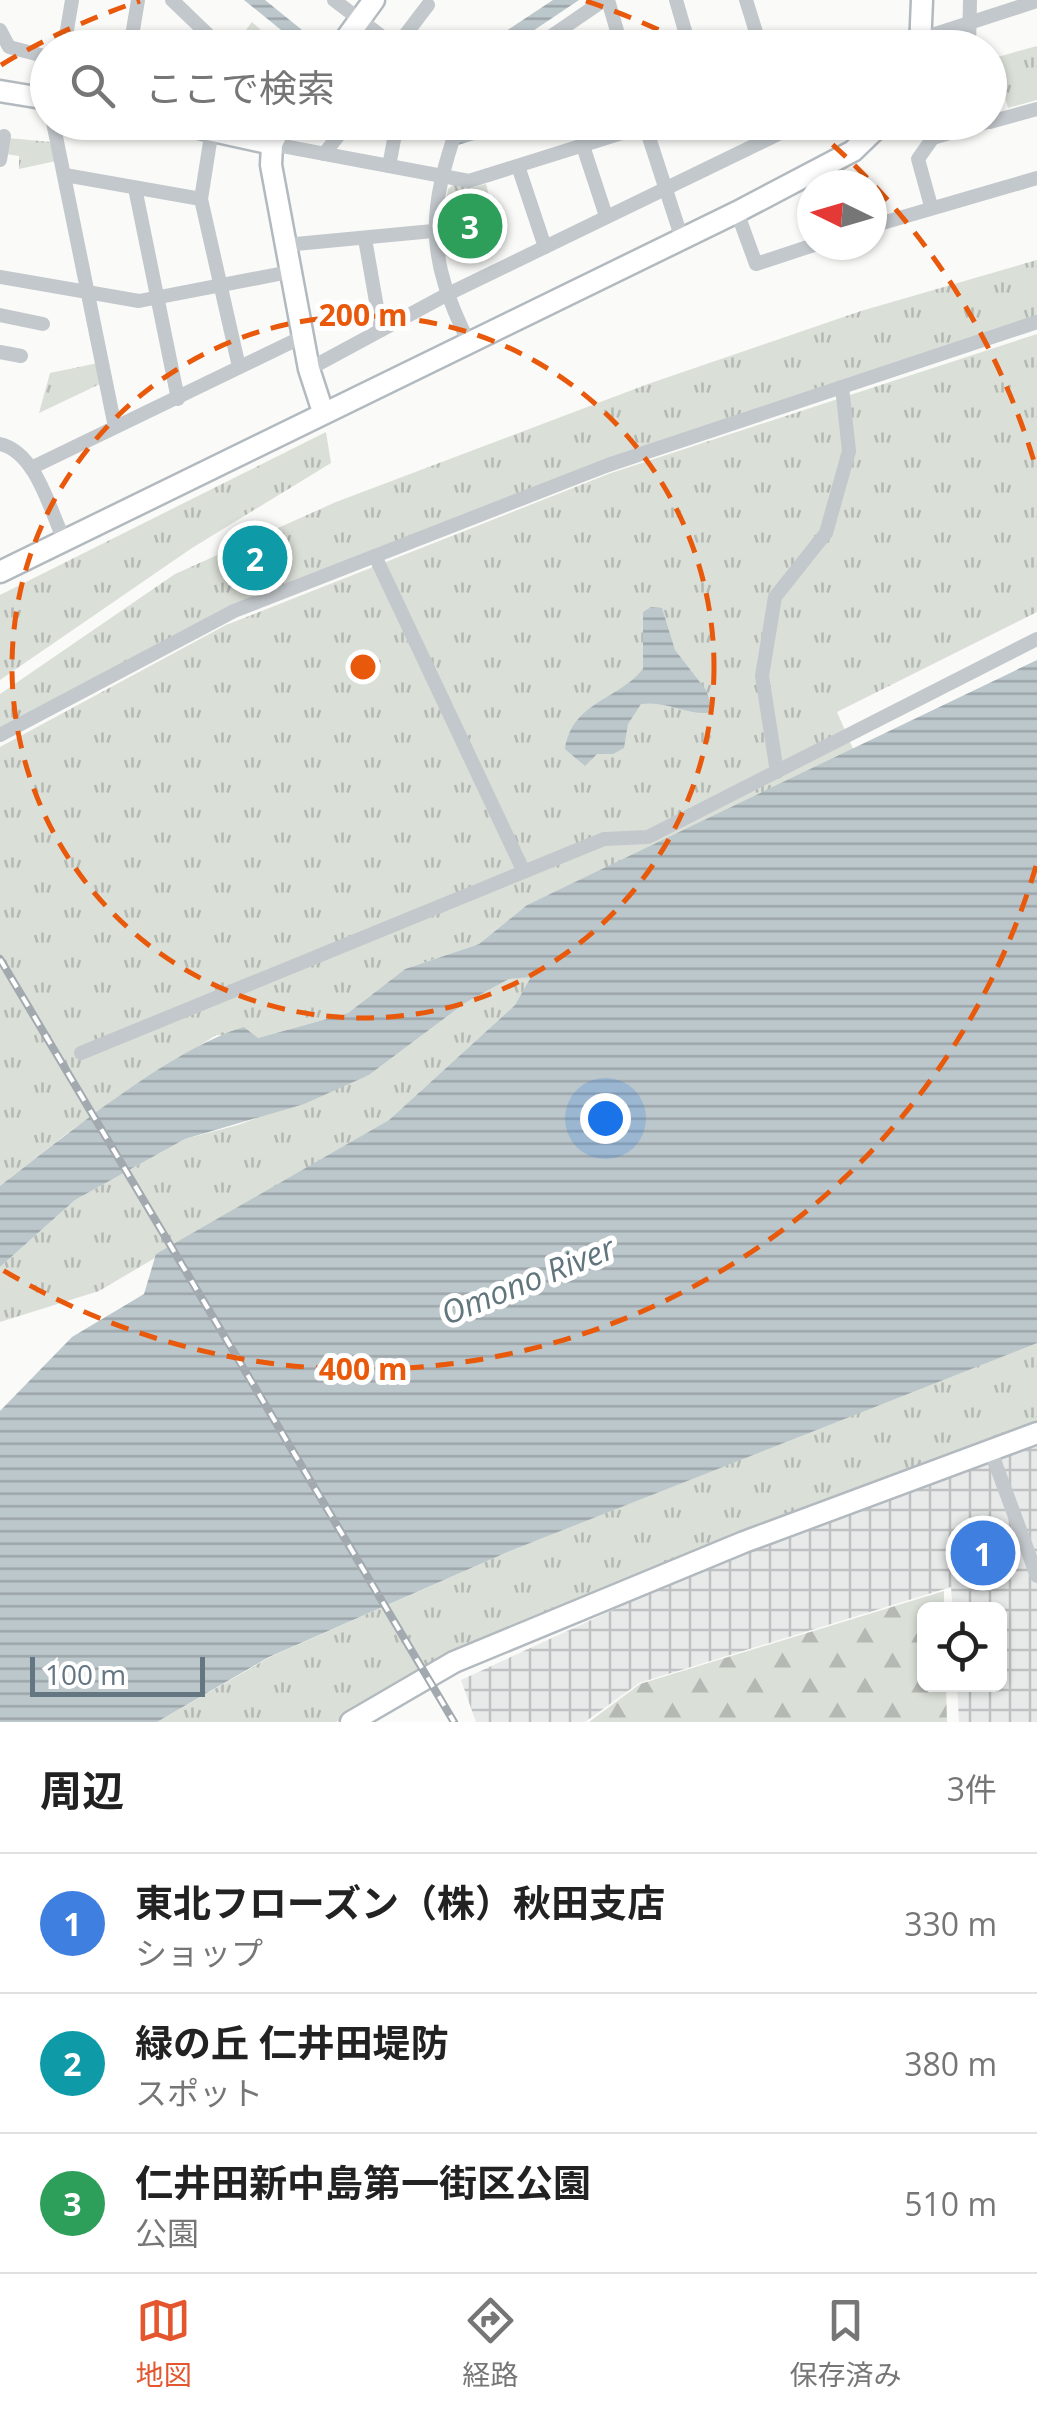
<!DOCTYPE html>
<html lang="ja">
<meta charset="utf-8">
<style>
body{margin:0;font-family:"Open Sans","Noto Sans JP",sans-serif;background:#f2f2f2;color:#222}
.controls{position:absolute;right:30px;bottom:30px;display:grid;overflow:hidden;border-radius:15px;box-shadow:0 2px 8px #0004}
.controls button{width:90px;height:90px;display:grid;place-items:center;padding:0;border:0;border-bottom:2px solid #e0e0e0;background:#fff;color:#222;font:50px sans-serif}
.compass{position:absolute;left:797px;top:170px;width:90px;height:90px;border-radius:50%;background:#fff;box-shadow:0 2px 8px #0004;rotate:275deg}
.scale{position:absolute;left:30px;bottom:25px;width:175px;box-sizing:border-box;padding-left:10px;border:5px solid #657683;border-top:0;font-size:28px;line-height:35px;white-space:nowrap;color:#657683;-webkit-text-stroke:8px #fff;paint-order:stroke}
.you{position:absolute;left:605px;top:1118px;width:35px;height:35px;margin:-25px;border:8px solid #fff;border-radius:50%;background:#1a73e8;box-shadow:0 0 0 15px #1a73e833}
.badge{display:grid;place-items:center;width:65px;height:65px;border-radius:50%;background:#e4572e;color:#fff;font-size:32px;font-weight:700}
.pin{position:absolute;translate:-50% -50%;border:5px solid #fff;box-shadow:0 2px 10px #0006}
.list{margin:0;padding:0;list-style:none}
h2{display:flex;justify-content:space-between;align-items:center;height:130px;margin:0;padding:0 40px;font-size:42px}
h2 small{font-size:32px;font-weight:400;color:#767676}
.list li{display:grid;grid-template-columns:65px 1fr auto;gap:30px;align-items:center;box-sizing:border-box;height:140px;padding:0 40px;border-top:2px solid #e0e0e0}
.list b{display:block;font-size:38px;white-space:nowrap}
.list p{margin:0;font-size:32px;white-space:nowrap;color:#767676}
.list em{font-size:32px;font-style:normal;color:#767676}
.icon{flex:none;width:55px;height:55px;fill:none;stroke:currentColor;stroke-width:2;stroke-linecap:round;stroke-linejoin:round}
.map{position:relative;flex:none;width:1037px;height:1722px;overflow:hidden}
.search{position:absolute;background:#fff;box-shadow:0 2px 8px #0004;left:30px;right:30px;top:30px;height:110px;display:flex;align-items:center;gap:25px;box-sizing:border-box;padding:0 35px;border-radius:55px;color:#767676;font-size:38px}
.sheet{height:550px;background:#fff}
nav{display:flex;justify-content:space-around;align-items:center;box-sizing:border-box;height:140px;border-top:2px solid #e0e0e0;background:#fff;font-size:28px;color:#767676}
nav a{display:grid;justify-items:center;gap:5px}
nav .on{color:#e4572e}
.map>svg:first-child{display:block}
.industrial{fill:url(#industrial-grid)}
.grass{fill:url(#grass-tufts)}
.forest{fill:url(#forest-firs)}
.water{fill:url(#water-rules)}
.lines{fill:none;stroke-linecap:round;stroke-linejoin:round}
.secondary-casing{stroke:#b3babf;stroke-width:25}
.street{stroke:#c3c8cc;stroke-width:14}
.secondary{stroke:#fff;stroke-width:20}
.rail-casing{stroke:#a2aab0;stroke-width:8}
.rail{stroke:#fff;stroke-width:4;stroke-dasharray:11;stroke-linecap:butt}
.ring{fill:none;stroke:#e8590c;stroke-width:5;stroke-dasharray:18 12}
.labels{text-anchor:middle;stroke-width:10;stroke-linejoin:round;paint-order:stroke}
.water-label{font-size:32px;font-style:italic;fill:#60757c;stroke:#fff}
.centre{fill:#e8590c;stroke:#fff;stroke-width:5}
.ring-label{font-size:30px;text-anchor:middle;font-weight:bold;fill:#e8590c;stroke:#fff;stroke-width:10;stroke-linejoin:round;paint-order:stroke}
</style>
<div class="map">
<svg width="1037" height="1722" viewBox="0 0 1037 1722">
<defs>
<pattern id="industrial-grid" width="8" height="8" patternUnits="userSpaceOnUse" patternTransform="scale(2.5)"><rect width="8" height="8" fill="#e8e9e9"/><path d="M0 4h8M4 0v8" fill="none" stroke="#c0c1c2"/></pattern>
<pattern id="grass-tufts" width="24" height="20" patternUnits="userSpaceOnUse" patternTransform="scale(2.5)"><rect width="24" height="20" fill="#dadfd7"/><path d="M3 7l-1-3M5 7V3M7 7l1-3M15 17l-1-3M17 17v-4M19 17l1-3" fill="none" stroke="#b4b9b4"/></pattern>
<pattern id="forest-firs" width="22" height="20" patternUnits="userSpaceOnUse" patternTransform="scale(2.5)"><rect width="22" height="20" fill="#dadfd7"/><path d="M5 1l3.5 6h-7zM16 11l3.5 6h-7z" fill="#b4b9b4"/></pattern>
<pattern id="water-rules" width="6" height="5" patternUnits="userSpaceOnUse" patternTransform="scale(2.5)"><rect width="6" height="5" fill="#bbc7cb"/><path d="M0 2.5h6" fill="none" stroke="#9ca6aa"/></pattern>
</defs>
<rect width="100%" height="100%" fill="#fafaf8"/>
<path class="industrial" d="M1037 1446V1722H959L957 1685 1000 1684V1610L953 1609 951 1587 639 1683 585 1722H476L461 1680 628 1603 902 1489Z"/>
<g class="grass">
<path d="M252 22 279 47H233Z"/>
<path d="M1037 46V100L1008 108 994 58Z"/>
<path d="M8 138 51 142 56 161 19 169V156L6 154Z"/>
<path d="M454 184 470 188 486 184 498 232 445 257 443 220 448 189Z"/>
<path d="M1037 260V319L236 606 0 729V694L175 574 336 502 648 384 861 311Z"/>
<path d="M1037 334V612L837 712 854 751 527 905 479 944 405 969 348 1013 258 1038 216 1035 70 1131 0 1186V747L226 625 611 473Z"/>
<path d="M98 363 102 383 39 413 50 373Z"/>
<path d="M326 432 331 463 192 548 0 680V595Z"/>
<path d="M532 976 515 1005 389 1120 99 1291 0 1322V1267L75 1200 185 1139 238 1125 369 1075 465 1003 509 979Z"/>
<path d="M1037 1342V1427L449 1660 336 1722H157L272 1656 510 1551Z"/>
</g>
<path class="forest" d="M944 1591V1609L924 1610V1684L946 1685 947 1722H589L640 1684Z"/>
<g class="water">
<path d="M244 0H265L323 47H302Z"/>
<path d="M553 0H579L509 47H482Z"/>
<path d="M468 123H531L458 145Z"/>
<path d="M651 607 662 608 675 650 706 690 714 712C689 717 668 700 641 704L628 724 624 748 613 754H597L585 766 565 749C572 702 618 700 643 669V612Z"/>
<path d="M1037 660V1343L510 1551 269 1657 157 1722H0V1411L72 1337 144 1294 156 1254 389 1120 515 1005 531 977 509 979 465 1003 369 1075 304 1104 185 1139 75 1200 0 1267V1186C64 1137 170 1049 244 1027L258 1038 348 1013 405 969 479 944 527 905Z"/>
</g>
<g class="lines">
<defs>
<g id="secondary">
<path d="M339 48 374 0"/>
<path d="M920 48 922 0"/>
<path d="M0 91 48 99"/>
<path d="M172 122 272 144"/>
<path d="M283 122 272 144 271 165 309 369 323 412"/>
<path d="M0 572 737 212 853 151 883 122"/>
<path d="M351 1722 454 1662 744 1542 1037 1433"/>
</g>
</defs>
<use href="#secondary" class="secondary-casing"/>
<g class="street">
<path d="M172 0 222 48"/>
<path d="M334 0 397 48"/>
<path d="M608 0 622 48"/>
<path d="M676 0 690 48"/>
<path d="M746 0 761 48"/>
<path d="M0 30 9 47 48 57"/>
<path d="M396 47 428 5"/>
<path d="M64 48 72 0"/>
<path d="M130 48 138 0"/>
<path d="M534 48 604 0"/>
<path d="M892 48 1037 1"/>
<path d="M969 48 970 0"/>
<path d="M53 122 115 427"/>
<path d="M459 122C427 213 426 256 469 343"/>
<path d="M644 122 682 239"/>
<path d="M990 122 1037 109"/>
<path d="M213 123 201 199 239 367"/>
<path d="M936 137 987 122"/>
<path d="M272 144 469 181 657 122"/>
<path d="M583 146 606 216"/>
<path d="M324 154 349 122"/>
<path d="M0 160 4 136"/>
<path d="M389 166 397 124"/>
<path d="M518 166 545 247"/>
<path d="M65 175 201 199"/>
<path d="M135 188 178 399"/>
<path d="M931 206 918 159 944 122"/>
<path d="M737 212 756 264 814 245"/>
<path d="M872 226 1037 178"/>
<path d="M365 239 381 330"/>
<path d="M285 245 433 231"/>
<path d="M0 277 139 301 289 272"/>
<path d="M0 315 43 324"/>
<path d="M0 352 21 356"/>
<path d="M309 369 446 295 803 122"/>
<path d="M0 444C36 452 50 510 64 540"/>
<path d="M31 468 302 337"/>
<path d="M375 556 524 872"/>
<path d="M0 735 234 611 608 465 1037 322"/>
<path d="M777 772 762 676 775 597 826 533 849 451 842 387"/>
<path d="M81 1053 604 839 648 837 1037 639"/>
<path d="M990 1449 1037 1576"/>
</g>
<use href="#secondary" class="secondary"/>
<defs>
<path id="rail" d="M0 959 454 1722"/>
</defs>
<use href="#rail" class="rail-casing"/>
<use href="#rail" class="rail"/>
</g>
<g class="ring">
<circle cx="363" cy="667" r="351"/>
<path d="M1036 866A702 702 0 0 1 1 1269M1 65A702 702 0 0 1 140 1M586 1A702 702 0 0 1 693 47M810 125A702 702 0 0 1 1036 468"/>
</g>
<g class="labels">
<g class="water-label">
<text transform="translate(528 1281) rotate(-22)" y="11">Omono River</text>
</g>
</g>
<circle cx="363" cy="667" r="15" class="centre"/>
<g class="ring-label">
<text x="363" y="326">200 m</text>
<text x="363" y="1380">400 m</text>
</g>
</svg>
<div class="controls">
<button><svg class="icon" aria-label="locate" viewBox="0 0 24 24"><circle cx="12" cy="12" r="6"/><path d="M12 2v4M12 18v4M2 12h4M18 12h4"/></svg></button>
</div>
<svg class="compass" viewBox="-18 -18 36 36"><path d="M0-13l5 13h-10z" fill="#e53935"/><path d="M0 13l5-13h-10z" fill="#767676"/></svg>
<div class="scale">100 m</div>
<div class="you"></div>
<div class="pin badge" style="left:983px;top:1553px;background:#3f7fe0">1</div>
<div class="pin badge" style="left:255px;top:558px;background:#0f9aa8">2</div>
<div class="pin badge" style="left:470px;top:226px;background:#2e9e5b">3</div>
<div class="search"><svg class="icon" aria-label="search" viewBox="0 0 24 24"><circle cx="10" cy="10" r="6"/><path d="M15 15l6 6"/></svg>ここで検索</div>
</div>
<section class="sheet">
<h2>周辺<small>3件</small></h2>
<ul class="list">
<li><span class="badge" style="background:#3f7fe0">1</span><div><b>東北フローズン（株）秋田支店</b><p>ショップ</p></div><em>330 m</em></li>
<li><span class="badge" style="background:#0f9aa8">2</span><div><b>緑の丘 仁井田堤防</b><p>スポット</p></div><em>380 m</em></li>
<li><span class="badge" style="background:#2e9e5b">3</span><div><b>仁井田新中島第一街区公園</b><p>公園</p></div><em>510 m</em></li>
</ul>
</section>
<nav>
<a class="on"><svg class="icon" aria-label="map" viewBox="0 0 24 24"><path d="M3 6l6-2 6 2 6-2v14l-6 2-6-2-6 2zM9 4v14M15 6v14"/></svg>地図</a>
<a><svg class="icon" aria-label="directions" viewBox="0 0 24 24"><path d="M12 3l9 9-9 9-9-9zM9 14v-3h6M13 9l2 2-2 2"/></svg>経路</a>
<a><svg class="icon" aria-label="saved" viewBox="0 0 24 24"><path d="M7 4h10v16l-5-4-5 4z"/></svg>保存済み</a>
</nav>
